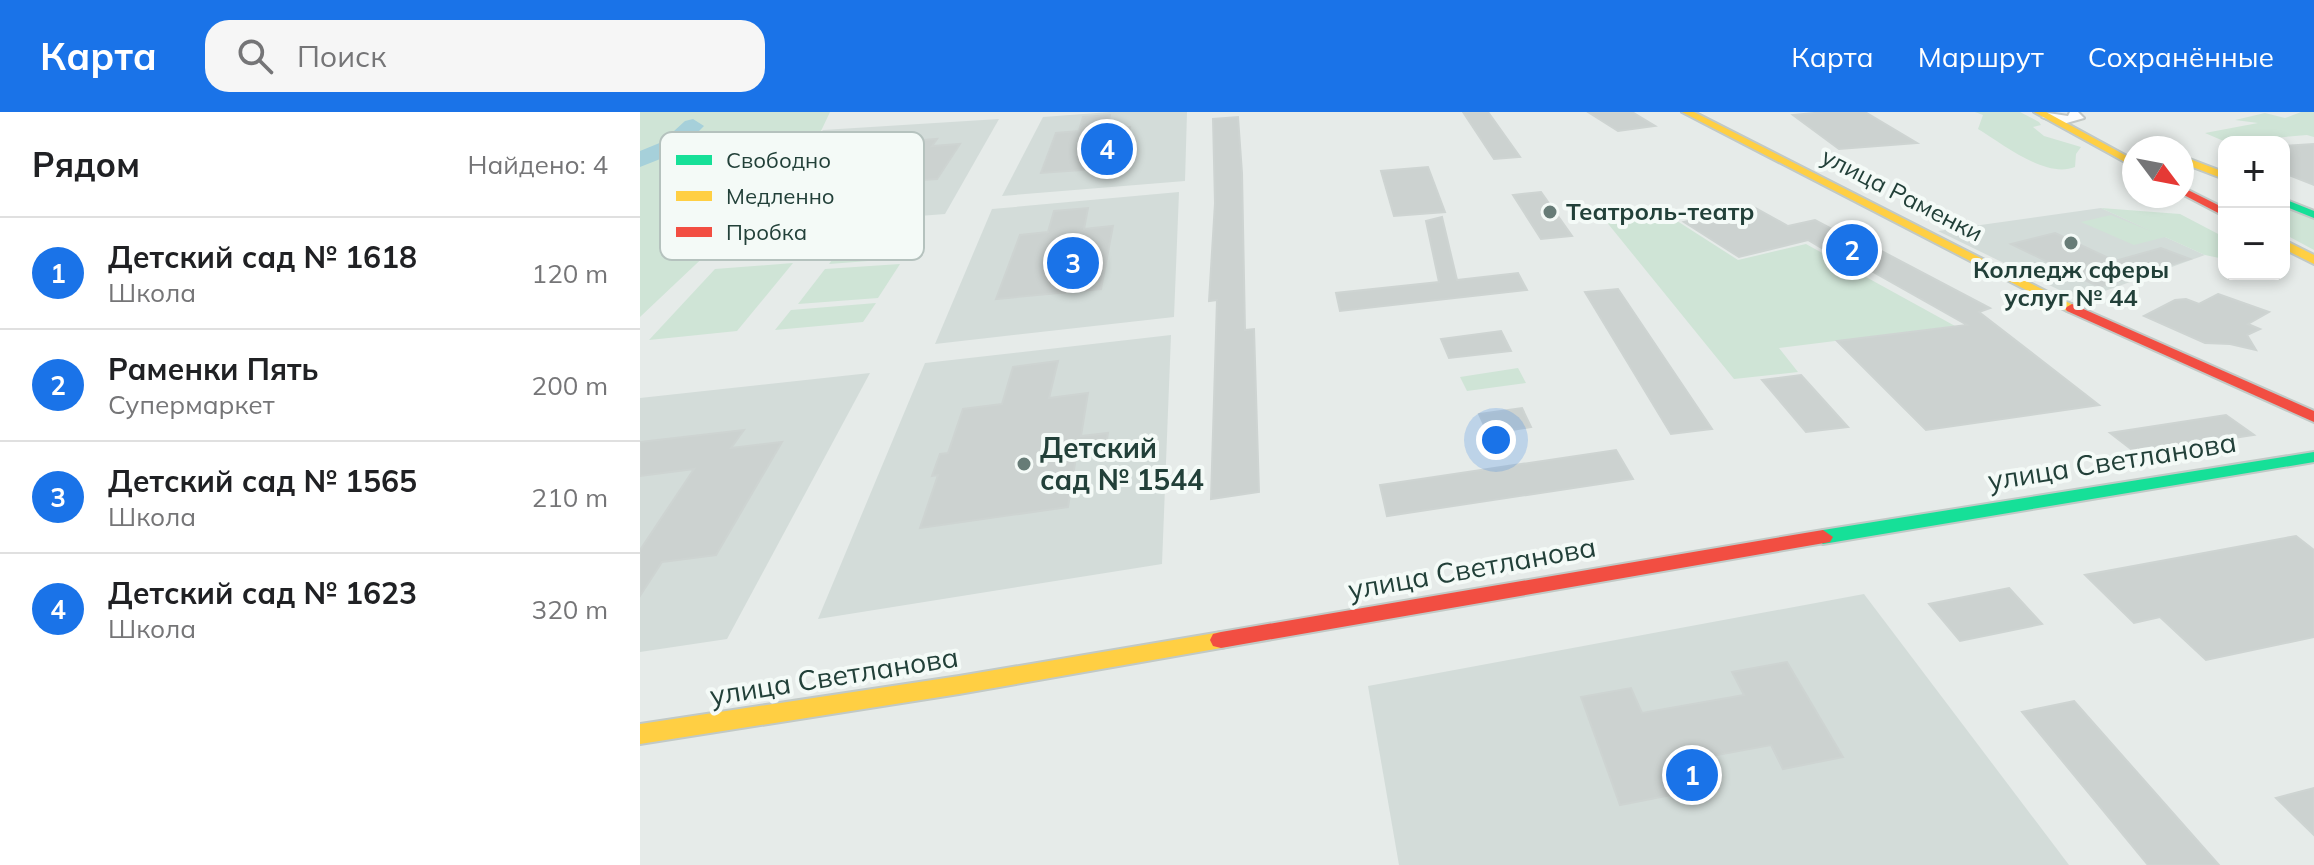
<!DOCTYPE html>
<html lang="ru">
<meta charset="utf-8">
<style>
body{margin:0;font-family:Mulish,sans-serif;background:#f6f6f6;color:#202124}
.controls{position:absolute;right:24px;top:24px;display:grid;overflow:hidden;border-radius:16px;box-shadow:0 4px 12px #0003}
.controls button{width:72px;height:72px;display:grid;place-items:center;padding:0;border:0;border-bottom:2px solid #e0e0e0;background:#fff;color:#202124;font:40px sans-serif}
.compass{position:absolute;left:1482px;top:24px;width:72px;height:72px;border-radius:50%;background:#fff;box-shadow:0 4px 12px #0003;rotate:122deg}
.you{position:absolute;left:856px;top:328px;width:28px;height:28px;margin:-20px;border:6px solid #fff;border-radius:50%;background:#1a73e8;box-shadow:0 0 0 12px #1a73e833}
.badge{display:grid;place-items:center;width:52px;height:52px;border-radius:50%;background:#1a73e8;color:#fff;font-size:26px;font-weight:700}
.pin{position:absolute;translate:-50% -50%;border:4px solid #fff;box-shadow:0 2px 8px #0006}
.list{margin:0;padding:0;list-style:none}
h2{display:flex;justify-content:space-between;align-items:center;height:104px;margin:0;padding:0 32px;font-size:34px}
h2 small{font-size:26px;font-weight:400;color:#757577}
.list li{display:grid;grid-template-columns:52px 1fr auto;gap:24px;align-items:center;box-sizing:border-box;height:112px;padding:0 32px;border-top:2px solid #e0e0e0}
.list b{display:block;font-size:30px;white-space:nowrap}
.list p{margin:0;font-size:26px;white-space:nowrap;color:#757577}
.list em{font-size:26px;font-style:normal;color:#757577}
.icon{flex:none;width:44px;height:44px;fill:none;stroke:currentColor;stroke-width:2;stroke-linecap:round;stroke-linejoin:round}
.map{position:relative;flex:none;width:1674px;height:753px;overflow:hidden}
header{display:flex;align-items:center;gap:48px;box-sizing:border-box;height:112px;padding:0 40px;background:#1a73e8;color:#fff}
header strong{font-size:38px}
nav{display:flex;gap:44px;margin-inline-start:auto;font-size:28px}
.search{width:560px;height:72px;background:#f6f6f6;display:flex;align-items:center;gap:20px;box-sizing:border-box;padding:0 28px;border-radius:24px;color:#757577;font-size:30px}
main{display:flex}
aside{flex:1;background:#fff}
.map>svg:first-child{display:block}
.built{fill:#d3dcd9}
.green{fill:#cfe4d6}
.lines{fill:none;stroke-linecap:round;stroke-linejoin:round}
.river{fill:#a6d0da;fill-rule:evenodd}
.building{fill:#ccd2d0;stroke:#ced4d2;stroke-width:2}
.street-casing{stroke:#c3c8c6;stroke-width:4}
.fast-casing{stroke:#c1c9c6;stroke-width:4}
.slow-casing{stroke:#c1c9c6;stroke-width:4}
.jam-casing{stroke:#c1c9c6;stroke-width:4}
.street{fill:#fbfcfc;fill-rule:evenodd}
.fast{fill:#16e098;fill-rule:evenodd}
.slow{fill:#ffcf43;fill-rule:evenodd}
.jam{fill:#f24e42;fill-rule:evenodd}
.poi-dot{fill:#677c77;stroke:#f4faf7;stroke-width:3}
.labels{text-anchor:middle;stroke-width:8;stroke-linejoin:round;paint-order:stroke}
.far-street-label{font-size:24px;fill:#224039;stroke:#f4faf7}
.far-poi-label{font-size:24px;font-weight:bold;fill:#224039;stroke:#f4faf7;text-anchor:start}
.poi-label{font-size:28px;font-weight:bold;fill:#224039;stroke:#f4faf7;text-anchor:start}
.street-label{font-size:28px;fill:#224039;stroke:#f4faf7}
.key{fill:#f4faf7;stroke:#b5c2be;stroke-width:2}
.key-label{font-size:22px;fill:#224039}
</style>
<header>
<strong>Карта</strong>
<div class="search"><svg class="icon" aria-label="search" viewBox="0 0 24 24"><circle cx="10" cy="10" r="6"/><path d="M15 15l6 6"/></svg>Поиск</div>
<nav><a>Карта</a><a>Маршрут</a><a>Сохранённые</a></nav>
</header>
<main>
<aside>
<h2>Рядом<small>Найдено: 4</small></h2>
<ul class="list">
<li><span class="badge">1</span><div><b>Детский сад № 1618</b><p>Школа</p></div><em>120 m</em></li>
<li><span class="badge">2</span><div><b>Раменки Пять</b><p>Супермаркет</p></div><em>200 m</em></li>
<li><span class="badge">3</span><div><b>Детский сад № 1565</b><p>Школа</p></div><em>210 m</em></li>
<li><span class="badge">4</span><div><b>Детский сад № 1623</b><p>Школа</p></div><em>320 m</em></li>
</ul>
</aside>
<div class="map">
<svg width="1674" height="753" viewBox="0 0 1674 753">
<rect width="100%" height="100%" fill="#e6ebe9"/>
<g class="built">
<path d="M470 0H547L545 69 362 84 403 5Z"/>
<path d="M359 7 305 102 82 119 91 105 183 18Z"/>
<path d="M539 80 534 205 295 232 352 97Z"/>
<path d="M1461 96 1565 143 1440 188 1298 119Z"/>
<path d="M531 223 522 452 178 507 285 251Z"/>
<path d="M230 261 87 527 0 540V286Z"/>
<path d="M1224 482 1429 753H759L728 574Z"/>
</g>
<g class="green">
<path d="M0 0H190L181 19 88 106 81 119H91L0 205Z"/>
<path d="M1335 0H1380L1399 10 1401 13 1393 15 1404 24 1441 35 1436 42 1435 55C1406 67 1363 32 1338 17L1343 3Z"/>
<path d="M1661 0H1674V25L1667 23 1586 30 1565 21 1618 11 1595 8 1625 1 1645 6Z"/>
<path d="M1644 93 1674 105V138L1644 122Z"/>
<path d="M1461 96 1540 102 1584 125V147L1565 143 1525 125 1494 133 1441 110 1471 103 1513 120Z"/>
<path d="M1003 102 1034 107 1098 148 1166 132 1315 214 1139 236 1158 260 1094 267 965 108Z"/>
<path d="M277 131 267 146 189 152 201 136Z"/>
<path d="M153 151 97 219 9 228 75 157Z"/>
<path d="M260 152 238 186 158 192 185 157Z"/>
<path d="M236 191 223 210 135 218 151 198Z"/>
<path d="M878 256 886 271 827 279 820 265Z"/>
</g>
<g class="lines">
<path class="river" d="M53 7 64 14 38 40 0 55V39L22 30 45 9Z"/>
</g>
<g class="building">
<path d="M823 0H848L880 45 854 47Z"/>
<path d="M948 0H992L1015 14 978 19Z"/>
<path d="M1185 0H1225L1277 31 1199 37 1153 3Z"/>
<path d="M470 3 467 17 490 15 483 55 401 61 416 21 439 19 443 5Z"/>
<path d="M598 5 602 61 605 218 614 217 619 380 571 387 577 188 569 189 575 91 573 7Z"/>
<path d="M297 27 292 34 320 32 297 67 267 69 260 78 167 85 175 76 159 78 193 41 207 40 214 33Z"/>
<path d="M1674 32V73L1644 61V34Z"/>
<path d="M788 55 805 100 754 104 741 59Z"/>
<path d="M901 80 932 124 901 127 873 83Z"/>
<path d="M1112 94 1148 114 1175 108 1205 124 1211 123 1350 196 1339 200 1459 293 1286 318 1197 229 1327 213 1219 152 1212 154 1168 128 1099 145 1044 110Z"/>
<path d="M448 96 444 117 473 114 461 177 356 187 380 123 408 120 414 99Z"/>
<path d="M802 105 817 168 878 161 887 178 700 199 696 181 799 170 786 109Z"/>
<path d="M1415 121 1475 149 1521 136 1550 147 1459 175 1371 132Z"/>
<path d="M978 177 1072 317 1031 322 945 180Z"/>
<path d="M1578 182 1629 200 1608 212 1620 217 1607 223 1616 238 1590 232 1565 231 1504 204 1535 188 1546 187 1559 192Z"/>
<path d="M861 219 871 239 809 246 801 227Z"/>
<path d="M418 249 409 286 448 281 441 324 468 321 465 341 436 345 428 395 280 416 298 363 292 364 300 342 308 341 323 297 362 292 373 255Z"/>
<path d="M1161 263 1208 315 1166 320 1122 268Z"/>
<path d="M882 296 891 315 848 322 839 302Z"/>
<path d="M1586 303 1614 323 1496 341 1470 321Z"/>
<path d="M104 318 91 336 142 330 76 443 22 450 0 484V438L54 357 0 364V330Z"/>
<path d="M976 338 993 367 747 404 740 373Z"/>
<path d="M1656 424 1674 438V525L1566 548 1520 505 1494 511 1445 463Z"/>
<path d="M1369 476 1402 512 1320 529 1289 492Z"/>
<path d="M1147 550 1203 645 1143 657 1131 633 1023 653 1036 682 980 693 941 585 991 576 1002 601 1104 583 1092 560Z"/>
<path d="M1434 589 1579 753H1508L1382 600Z"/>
<path d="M1674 676V723L1636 686Z"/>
</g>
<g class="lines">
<defs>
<path id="street" d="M1430 0H1438L1444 6 1423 12 1402 5 1408 1 1428 4Z"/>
<g id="fast">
<path d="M1644 87 1674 99V106L1644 94Z"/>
<path d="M1674 340V350L1183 432 1173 425 1183 418Z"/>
</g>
<g id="slow">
<path d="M1042 0H1054L1439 196 1432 200 1427 199Z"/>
<path d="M1394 0H1406L1494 48V55Z"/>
<path d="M1542 44 1584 60V67L1542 51Z"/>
<path d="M1644 128 1674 143V152L1644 137Z"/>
<path d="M581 520 589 522 592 528 589 534 581 536 319 582 0 632V612L319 564Z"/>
</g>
<g id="jam">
<path d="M1542 75 1584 96V104L1542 82Z"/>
<path d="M1432 192 1674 299V310L1427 199 1425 196Z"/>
<path d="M1183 418 1193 425 1190 430 581 536 573 534 570 528 573 522 581 520Z"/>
</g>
</defs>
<use href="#street" class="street-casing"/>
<use href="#fast" class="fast-casing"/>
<use href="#slow" class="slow-casing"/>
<use href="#jam" class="jam-casing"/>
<use href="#street" class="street"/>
<use href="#fast" class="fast"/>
<use href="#slow" class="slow"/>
<use href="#jam" class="jam"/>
</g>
<g class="poi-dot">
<circle cx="910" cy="100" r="8"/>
<circle cx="1431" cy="131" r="8"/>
<circle cx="384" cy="352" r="8"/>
</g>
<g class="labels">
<g class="far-street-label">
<text transform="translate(1262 83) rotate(27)" y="8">улица Раменки</text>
</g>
<g class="far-poi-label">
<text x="926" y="108">Театроль-театр</text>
<text x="1431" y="166" text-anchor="middle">Колледж сферы<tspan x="1431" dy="28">услуг № 44</tspan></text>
</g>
<g class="poi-label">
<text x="400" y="346">Детский<tspan x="400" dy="32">сад № 1544</tspan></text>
</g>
<g class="street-label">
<text transform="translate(1472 349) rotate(-9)" y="10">улица Светланова</text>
<text transform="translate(832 456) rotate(-10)" y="10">улица Светланова</text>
<text transform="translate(194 564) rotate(-9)" y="10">улица Светланова</text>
</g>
</g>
<rect x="20" y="20" width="264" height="128" rx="12" class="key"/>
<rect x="36" y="43" width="36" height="10" fill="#16e098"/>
<rect x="36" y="79" width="36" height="10" fill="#ffcf43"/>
<rect x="36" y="115" width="36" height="10" fill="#f24e42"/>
<g class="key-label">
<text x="86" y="56">Свободно</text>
<text x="86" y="92">Медленно</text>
<text x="86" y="128">Пробка</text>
</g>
</svg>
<div class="controls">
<button>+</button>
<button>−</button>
</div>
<svg class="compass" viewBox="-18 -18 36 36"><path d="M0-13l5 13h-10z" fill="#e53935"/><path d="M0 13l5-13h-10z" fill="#757577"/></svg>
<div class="you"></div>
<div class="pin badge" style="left:1052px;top:663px">1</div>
<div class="pin badge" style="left:1212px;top:138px">2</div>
<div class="pin badge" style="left:433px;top:151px">3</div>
<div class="pin badge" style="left:467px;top:37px">4</div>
</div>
</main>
